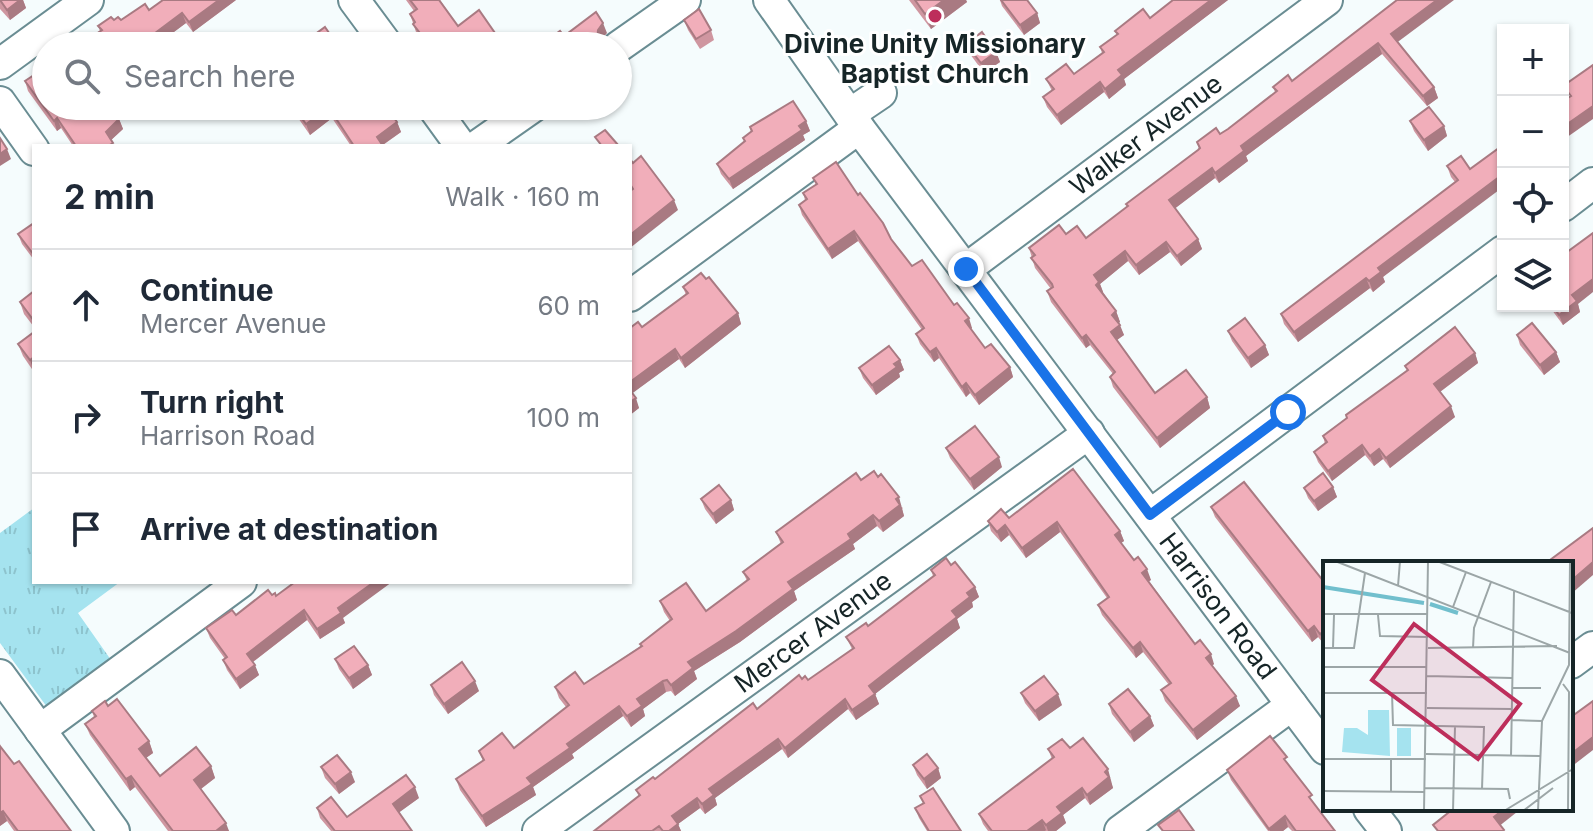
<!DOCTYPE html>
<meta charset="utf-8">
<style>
body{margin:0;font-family:Inter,sans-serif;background:#f6f6f7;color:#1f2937}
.controls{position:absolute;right:24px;top:24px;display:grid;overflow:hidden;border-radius:0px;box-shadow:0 2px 6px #0004}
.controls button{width:72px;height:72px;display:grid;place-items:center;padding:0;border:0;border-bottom:2px solid #e0e1e3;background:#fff;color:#1f2937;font:40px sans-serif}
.stop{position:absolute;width:24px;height:24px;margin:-18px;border:6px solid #1a73e8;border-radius:50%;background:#fff}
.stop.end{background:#1a73e8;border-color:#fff;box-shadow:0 2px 8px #0008}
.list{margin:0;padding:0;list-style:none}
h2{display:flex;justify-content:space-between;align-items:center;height:104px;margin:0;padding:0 32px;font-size:34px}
h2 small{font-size:26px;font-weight:400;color:#747a83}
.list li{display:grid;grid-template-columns:52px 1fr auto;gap:24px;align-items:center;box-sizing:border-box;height:112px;padding:0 32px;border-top:2px solid #e0e1e3}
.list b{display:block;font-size:30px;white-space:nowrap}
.list p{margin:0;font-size:26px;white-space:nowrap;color:#747a83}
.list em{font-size:26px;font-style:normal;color:#747a83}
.icon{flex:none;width:44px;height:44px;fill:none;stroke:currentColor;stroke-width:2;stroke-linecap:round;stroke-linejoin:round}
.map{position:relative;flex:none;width:1593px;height:831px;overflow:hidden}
.search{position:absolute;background:#fff;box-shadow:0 2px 6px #0004;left:32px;top:32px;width:600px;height:88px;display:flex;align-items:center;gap:20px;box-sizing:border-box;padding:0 28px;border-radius:44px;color:#747a83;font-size:30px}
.panel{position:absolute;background:#fff;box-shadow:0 2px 6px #0004;left:32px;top:144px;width:600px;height:440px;border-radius:0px}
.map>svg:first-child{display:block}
.grass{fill:url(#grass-tufts)}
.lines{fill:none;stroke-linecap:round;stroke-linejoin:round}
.minor-casing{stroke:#6a8d93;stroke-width:34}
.minor{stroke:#fff;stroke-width:30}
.wall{fill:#cf96a0}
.shaded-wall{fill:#a97a82}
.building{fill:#f1aeba;stroke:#a97a82;stroke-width:2}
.route{stroke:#1a73e8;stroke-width:10}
.poi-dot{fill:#bd2e5b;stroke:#fff;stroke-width:3}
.labels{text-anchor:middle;stroke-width:6;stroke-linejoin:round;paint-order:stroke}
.poi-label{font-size:26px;font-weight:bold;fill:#162527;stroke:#fff}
.street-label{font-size:26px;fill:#162527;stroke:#fff}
.inset-river{fill:none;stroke:#71bfcd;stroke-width:4}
.inset-road{fill:none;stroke:#9ca6a7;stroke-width:2}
.view{fill:#bd2e5b;fill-opacity:0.15;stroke:#bd2e5b;stroke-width:4}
.inset-edge{fill:none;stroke:#162527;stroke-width:4}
</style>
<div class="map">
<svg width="1593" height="831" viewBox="0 0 1593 831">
<defs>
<pattern id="grass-tufts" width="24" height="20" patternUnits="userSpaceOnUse" patternTransform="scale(2)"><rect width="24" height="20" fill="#a5e3ef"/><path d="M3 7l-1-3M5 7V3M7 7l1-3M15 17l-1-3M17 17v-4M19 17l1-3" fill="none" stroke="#8dc3cd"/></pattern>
</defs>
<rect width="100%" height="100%" fill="#f5fcfd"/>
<path class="grass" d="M34 508V582H120L78 613 111 660 47 707 0 643V533Z"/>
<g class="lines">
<defs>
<g id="minor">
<path d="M354 0 388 46"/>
<path d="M769 0 859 128 1325 749"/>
<path d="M618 47 685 0"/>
<path d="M0 64 88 0"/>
<path d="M0 102 34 150"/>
<path d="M432 106 461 146"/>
<path d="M850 114 881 93"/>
<path d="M477 146 534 106"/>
<path d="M1563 206 1593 183"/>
<path d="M966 269 1327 0"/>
<path d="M630 296 859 128"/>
<path d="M1150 515 1503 251"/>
<path d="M1571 663 1593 647"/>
<path d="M0 675 114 831"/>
<path d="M40 730 241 582"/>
<path d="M1369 809 1386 831"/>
<path d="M538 831 1089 433"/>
<path d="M1120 831 1292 705"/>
</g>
</defs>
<use href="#minor" class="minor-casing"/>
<use href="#minor" class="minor"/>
</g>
<g class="wall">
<path d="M0 0H23L26 8 10 20 0 9Z"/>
<path d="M236 0 193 32 186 23 155 46H78L100 31 98 26 114 20H121L149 10Z"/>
<path d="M406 0H440L458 26 504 46H426L417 35 410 14 414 11Z"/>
<path d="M909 0H966L967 2 931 29Z"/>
<path d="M1000 0H1027L1037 13 1040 23 1024 35 1002 6Z"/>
<path d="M1173 0H1228L1124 79 1126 85 1109 99 1104 92 1061 125 1047 107 1043 97 1052 91 1046 79 1074 74 1102 53 1100 47 1117 35 1115 31 1150 18Z"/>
<path d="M1397 0 1398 42 1434 87 1438 98 1427 106 1382 54 1246 156 1248 161 1219 183 1215 178 1175 208 1198 239 1202 249 1181 266 1170 252 1139 275 1128 261 1100 284 1103 292 1116 311 1120 322 1118 323 1124 335 1117 340 1155 393 1207 397 1210 408 1160 448 1113 387 1110 377 1113 374 1090 345 1086 348 1051 302 1047 291 1051 289 1035 268 1029 248 1066 234 1086 238 1127 207 1126 204 1199 149 1197 142 1220 134 1228 129 1275 92 1273 87 1292 81Z"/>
<path d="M684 20 711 30 714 40 700 49 688 30Z"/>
<path d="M966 44 996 52 1000 62 984 73 970 54Z"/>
<path d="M25 81 46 106H111L119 119 123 129 111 140 114 146H73L61 128 57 131 28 91Z"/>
<path d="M292 106H385L397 122 401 132 383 145V146H351L332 118 310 135 296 115Z"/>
<path d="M806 121 810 131 803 135 805 140 733 189 721 174 717 164 744 142 743 138 751 132 750 127Z"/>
<path d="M1410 121 1444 126 1447 136 1428 151 1414 131Z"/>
<path d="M1447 166 1470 169 1383 277 1385 282 1373 292 1370 288 1298 342 1284 324 1281 314 1455 182 1451 177Z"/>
<path d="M813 178 858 195 912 266 954 305 972 328 971 329 985 348 1010 367 1013 377 979 405 970 393 966 397 939 358 934 362 920 344 916 334 922 330 858 241 832 259 802 215 799 205 805 200 803 193 816 185Z"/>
<path d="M34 223V260L22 244 18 234Z"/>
<path d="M706 279 738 313 741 324 685 368 679 359 632 393 639 408 630 415V328L642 327 686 295 683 287Z"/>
<path d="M34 291V327L24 314 20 302Z"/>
<path d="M1578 304 1580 312 1563 325 1549 306H1563Z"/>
<path d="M1228 331 1265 345 1269 355 1251 368 1232 341Z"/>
<path d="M34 332V372L23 356 18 344Z"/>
<path d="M1517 335 1556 352 1560 362 1544 375 1520 345Z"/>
<path d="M1475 353 1478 363 1440 392 1455 417 1390 468 1383 459 1374 466 1365 455 1332 481 1318 462 1314 452 1325 444 1323 436 1347 418 1346 415 1407 371 1405 366Z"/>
<path d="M900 360 904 370 899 373 900 377 876 395 863 378 859 368Z"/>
<path d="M946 448 1002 467 974 490 950 458Z"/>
<path d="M861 480 903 508 902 509 904 516 883 532 877 526 853 544 855 549 794 591 797 600 740 642 694 671 697 679 675 696 671 691 666 692 643 709 645 716 631 727 623 716 572 754 574 758 533 787 536 795 486 827 460 790 456 779 483 761 479 751 514 748 566 707 559 698 555 687 584 684 641 646 640 644 670 621 664 612 660 601 706 611 747 581 743 572 781 544 776 532Z"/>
<path d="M1333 487 1337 497 1318 511 1308 498 1304 488Z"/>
<path d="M701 499 731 500 734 510 716 524 705 509Z"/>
<path d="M1211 507 1325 583V643L1324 644 1318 637 1312 642 1215 517Z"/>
<path d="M1009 518 1120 531 1124 541 1121 543 1151 580 1149 581 1195 644 1214 664 1212 666 1240 706 1197 740 1165 701 1161 690 1169 685 1143 652 1136 658 1102 615 1098 605 1107 598 1060 532 1026 558 1009 535 1001 542 991 531 988 521Z"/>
<path d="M951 565 975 587 979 597 972 602 973 607 957 619 960 628 875 694 879 704 856 720 848 709 788 758 782 749 715 798 717 805 705 814 700 808 678 824 681 831H594L639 797 636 790 655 779 802 679 808 680 852 649 846 637 868 626 933 576 931 570Z"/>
<path d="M272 595 343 618 345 623 320 639 307 620 253 662 259 675 240 689 227 670 223 660 225 659 210 638 206 628 236 615Z"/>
<path d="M335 659 368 665 372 675 353 689 339 669Z"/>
<path d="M431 685 479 691 448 714 434 695Z"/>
<path d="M1021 693 1062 705 1039 721 1025 703Z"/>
<path d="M1109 704 1150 716 1154 726 1134 742 1112 714Z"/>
<path d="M108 706 149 741 153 753 146 758 160 776 211 766 215 778 201 789 229 831H168L135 787 130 791 90 735 85 724 94 717 92 711Z"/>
<path d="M1070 748 1111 780H1110L1113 788 1090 805 1085 798 1063 815 1066 823 1056 831H988L983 824 979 814 1052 759 1048 749Z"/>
<path d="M14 764 71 831H14L7 821 0 826Z"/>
<path d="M913 765 938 768 941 778 927 789 917 775Z"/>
<path d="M321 767 355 782 339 794 325 778Z"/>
<path d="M1290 767 1315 805 1335 831H1292L1288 827 1283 831H1268L1231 780 1227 770Z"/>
<path d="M920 796 961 831H927L919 818 915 808 923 803Z"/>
<path d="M419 798 399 812 412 831H331L320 818 317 808 347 817Z"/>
</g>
<g class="shaded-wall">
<path d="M20 0H23L26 8 10 20 7 10Z"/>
<path d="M219 0H236L193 32 189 22Z"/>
<path d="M944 0H966L967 2 931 29 925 14Z"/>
<path d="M1211 0H1228L1124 79 1126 85 1109 99 1105 89 1118 70Z"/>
<path d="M1437 0H1454L1395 44 1391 34Z"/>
<path d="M182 13 186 23 155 46H140L139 45Z"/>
<path d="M1037 13 1040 23 1024 35 1020 25Z"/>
<path d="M603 23 607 33 601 40V46H591L598 30Z"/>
<path d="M587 41 589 46H580Z"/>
<path d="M1378 43 1382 54 1246 156 1248 161 1219 183 1215 173 1241 146Z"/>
<path d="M996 52 1000 62 984 73 981 63Z"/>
<path d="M1100 82 1104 92 1061 125 1057 115Z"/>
<path d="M1434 87 1438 98 1427 106 1423 96Z"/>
<path d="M482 106H499L485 116Z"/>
<path d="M1593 106V119L1563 140V127Z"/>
<path d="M329 108 332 118 310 135 306 124Z"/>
<path d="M57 118 61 128 57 131 54 121Z"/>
<path d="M119 119 123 129 109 142 106 132Z"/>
<path d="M806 121 810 131 803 135 805 140 733 189 729 179Z"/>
<path d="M397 122 401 132 381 146 377 137Z"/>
<path d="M1444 126 1447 136 1428 151 1424 140Z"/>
<path d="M7 149 11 159 0 166V154Z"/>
<path d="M1212 168 1215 178 1173 210 1169 200Z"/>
<path d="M1503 174V187L1383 277 1385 282 1373 292 1369 281 1378 268Z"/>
<path d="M674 200 678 210 630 248V235Z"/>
<path d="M854 231 858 241 832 259 828 249Z"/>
<path d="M1198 239 1202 249 1181 266 1177 256Z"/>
<path d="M1166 242 1170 252 1139 275 1136 265Z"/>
<path d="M1125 251 1128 261 1100 284 1103 292 1100 295 1094 275Z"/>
<path d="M1366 278 1370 288 1298 342 1294 332Z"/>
<path d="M1593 279V292L1578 304 1580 312 1563 325 1559 315 1572 295Z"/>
<path d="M1116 311 1120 322 1116 325 1112 315Z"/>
<path d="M738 313 741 324 685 368 681 358Z"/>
<path d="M969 318 972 328 968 331 965 321Z"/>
<path d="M1120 325 1124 335 1114 342 1111 332Z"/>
<path d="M1086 335 1090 345 1086 348 1082 338Z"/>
<path d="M1265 345 1269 355 1251 368 1248 358Z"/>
<path d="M936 348 939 358 934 362 930 352Z"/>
<path d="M675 349 679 359 630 395V382Z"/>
<path d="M1556 352 1560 362 1544 375 1540 365Z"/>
<path d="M1475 353 1478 363 1437 394 1434 384Z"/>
<path d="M34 357V371L30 360Z"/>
<path d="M900 360 904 370 899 373 900 377 876 395 872 385Z"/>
<path d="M1010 367 1013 377 979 405 975 395Z"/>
<path d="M966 383 970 393 966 397 962 387Z"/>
<path d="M1207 397 1210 408 1160 448 1157 438Z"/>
<path d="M636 398 639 408 630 415V402Z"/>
<path d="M1451 406 1455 417 1390 468 1386 458Z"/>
<path d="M1362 445 1365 455 1332 481 1328 471Z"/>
<path d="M1379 449 1383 459 1374 466 1370 456Z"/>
<path d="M999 457 1002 467 974 490 970 479Z"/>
<path d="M1333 487 1337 497 1318 511 1314 501Z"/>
<path d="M899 497 904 516 883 532 879 521Z"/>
<path d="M731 500 734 510 716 524 713 514Z"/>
<path d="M873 515 877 526 853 544 855 549 794 591 797 600 740 642 694 671 697 679 675 696 671 685 688 662Z"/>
<path d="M1057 522 1060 532 1026 558 1022 548Z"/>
<path d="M1005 525 1009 535 1001 542 997 532Z"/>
<path d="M1120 531 1124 541 1118 545 1115 535Z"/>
<path d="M1593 562V575L1571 594V581Z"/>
<path d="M1147 569 1151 580 1146 583 1142 573Z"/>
<path d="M374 582H392L343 618 345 623 320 639 317 629 338 608Z"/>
<path d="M975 587 979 597 972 602 973 607 957 619 960 628 875 694 879 704 856 720 852 710 869 686 952 611 967 593Z"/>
<path d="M304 610 307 620 250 664 247 654Z"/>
<path d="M1314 626 1318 637 1312 642 1308 631Z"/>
<path d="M1325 630V643L1324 644 1320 634Z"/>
<path d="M1140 642 1143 652 1136 658 1133 648Z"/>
<path d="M1211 654 1214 664 1209 668 1206 658Z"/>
<path d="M255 665 259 675 240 689 236 679Z"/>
<path d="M368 665 372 675 353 689 349 678Z"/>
<path d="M475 681 479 691 448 714 444 704Z"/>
<path d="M663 681 666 692 643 709 645 716 631 727 627 716 637 699Z"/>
<path d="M1058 694 1062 705 1039 721 1035 711Z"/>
<path d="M1236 696 1240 706 1197 740 1193 730Z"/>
<path d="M845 699 848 709 788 758 785 748Z"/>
<path d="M619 706 623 716 572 754 574 758 533 787 536 795 486 827 482 816 567 744Z"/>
<path d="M1150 716 1154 726 1134 742 1130 732Z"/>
<path d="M1593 737V750L1571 767V754Z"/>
<path d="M778 739 782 749 715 798 717 805 705 814 702 804 709 789Z"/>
<path d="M149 741 153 753 143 760 139 749Z"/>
<path d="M211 766 215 778 198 791 194 780Z"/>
<path d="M938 768 941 778 927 789 924 779Z"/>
<path d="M1108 769 1113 788 1090 805 1087 795Z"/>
<path d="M351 772 355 782 339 794 335 784Z"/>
<path d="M131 776 135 787 130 791 126 779Z"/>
<path d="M415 787 419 798 397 814 393 804Z"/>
<path d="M1082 788 1085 798 1063 815 1066 823 1056 831H1048L1046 825 1057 807Z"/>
<path d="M697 798 700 808 678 824 681 831H669L672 816Z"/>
<path d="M1504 809H1516L1517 812 1498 827 1494 817Z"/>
<path d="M3 811 7 821 0 826V813Z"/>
<path d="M1285 816 1288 827 1283 831H1270L1269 829Z"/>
<path d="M1042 820 1046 830 1045 831H1027Z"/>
<path d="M226 823 229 831H216Z"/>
</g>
<g class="building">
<path d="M0 0H20L7 10Z"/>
<path d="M163 0H219L189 22 182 13 139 45 140 46H78L102 30 98 26 111 17 114 20 118 17 121 20 145 4 149 10Z"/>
<path d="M410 0H439L458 26 479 10 504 46H430L413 24 415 22 410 14 417 9Z"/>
<path d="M915 0H944L925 14Z"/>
<path d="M1001 0H1027L1037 13 1020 25Z"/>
<path d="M1173 0H1211L1118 70 1122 75 1105 89 1100 82 1057 115 1043 97 1054 89 1046 79 1066 64 1074 74 1104 52 1100 47 1118 34 1115 31 1143 9 1150 18Z"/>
<path d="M1397 0H1437L1391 34 1434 87 1423 96 1378 43 1241 146 1244 151 1215 173 1212 168 1169 200 1198 239 1177 256 1166 242 1136 265 1125 251 1094 275 1099 282 1096 285 1116 311 1112 315 1120 325 1111 332 1155 393 1186 370 1207 397 1157 438 1110 377 1115 372 1086 335 1082 338 1047 291 1053 287 1052 284 1031 258 1035 255 1029 248 1059 225 1066 234 1077 226 1086 238 1128 206 1126 204 1198 150 1200 148 1197 142 1216 128 1220 134 1228 129 1277 91 1273 87 1288 75 1292 81Z"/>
<path d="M699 9 711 30 696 39 684 20Z"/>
<path d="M596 12 603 23 598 30 597 41 591 46 587 41 580 46H542L541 45 560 31 564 36Z"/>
<path d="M325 27 338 46H299Z"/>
<path d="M982 32 996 52 981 63 966 44Z"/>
<path d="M1593 65V106L1563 127V101L1571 96 1563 86Z"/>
<path d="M46 67V106H110L119 119 106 132 113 143 108 146H87L86 145 76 146 57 118 54 121 25 81Z"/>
<path d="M793 101 806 121 799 126 802 130 729 179 717 164 745 141 743 138 752 131 750 127Z"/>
<path d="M293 106H385L397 122 377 137 383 146H354L329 108 306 124Z"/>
<path d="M1429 107 1444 126 1424 140 1410 121Z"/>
<path d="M605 130 619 146H602L595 137Z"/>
<path d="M0 138 7 149 0 154Z"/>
<path d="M1503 145V174L1378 268 1381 272 1369 281 1366 278 1294 332 1281 314 1458 180 1447 166 1461 156 1470 169Z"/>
<path d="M641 156 674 200 630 235V191L633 189 630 184V159L633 163Z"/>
<path d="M836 162 858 195 860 193 883 223 891 239 912 266 922 260 954 305 957 303 969 318 965 321 985 348 991 344 1010 367 975 395 966 383 962 387 936 348 930 352 916 334 924 328 854 231 828 249 799 205 807 199 803 193 817 184 813 178Z"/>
<path d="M34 223V255L18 234Z"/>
<path d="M1593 233V279L1572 295 1577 301 1559 315 1553 306H1563V255Z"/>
<path d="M701 273 706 279 709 277 738 313 681 358 675 349 630 382V328L638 322 642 327 688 293 683 287Z"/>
<path d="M34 291V321L20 302Z"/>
<path d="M1245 318 1265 345 1248 358 1228 331Z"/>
<path d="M1532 323 1556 352 1540 365 1517 335Z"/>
<path d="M1455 327 1475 353 1434 384 1451 406 1386 458 1379 449 1370 456 1362 445 1328 471 1314 452 1327 442 1323 436 1347 418 1346 415 1408 370 1405 366Z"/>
<path d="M34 332V357L30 360 18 344Z"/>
<path d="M889 346 900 360 894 364 897 367 872 385 859 368Z"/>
<path d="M630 390 636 398 630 402Z"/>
<path d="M975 426 999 457 970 479 946 448Z"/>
<path d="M1073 469 1120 531 1115 535 1134 560 1138 557 1147 569 1142 573 1195 644 1200 640 1211 654 1206 658 1236 696 1193 730 1161 690 1171 683 1140 642 1133 648 1098 605 1109 597 1057 522 1022 548 1005 525 997 532 988 521 1001 509 1009 518Z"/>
<path d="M874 471 878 477 881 474 899 497 896 499 900 505 879 521 873 515 848 534 851 539 788 582 793 589 736 631 688 662 693 668 671 685 667 680 663 681 637 699 642 706 627 716 619 706 567 744 570 748 527 778 532 784 482 816 456 779 484 760 479 751 502 733 514 748 569 705 555 687 575 672 584 684 642 646 640 644 672 619 660 601 686 583 706 611 749 579 743 572 783 542 776 532 856 473 861 480Z"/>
<path d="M1323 473 1333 487 1314 501 1304 488Z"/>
<path d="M1244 482 1325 583V630L1320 634 1314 626 1308 631 1211 507Z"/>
<path d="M719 485 731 500 713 514 701 499Z"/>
<path d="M1593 528V562L1571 581V563H1546Z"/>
<path d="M946 558 951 565 955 562 975 587 967 593 970 597 952 611 957 617 869 686 875 694 852 710 845 699 785 748 778 739 709 789 714 795 702 804 697 798 672 816 678 824 669 831H663L659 826 652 831H594L640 795 636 790 653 777 655 779 753 703 757 709 799 675 802 679 805 676 808 680 854 648 846 637 866 623 868 626 935 575 931 570Z"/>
<path d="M295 582H374L338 608 341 613 317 629 304 610 247 654 255 665 236 679 223 660 227 657 206 628 232 610 236 615 268 590 272 595 275 593 276 596Z"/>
<path d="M354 646 368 665 349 678 335 659Z"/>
<path d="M462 662 475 681 444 704 431 685Z"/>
<path d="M1044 676 1058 694 1035 711 1021 693Z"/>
<path d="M1128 689 1150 716 1130 732 1109 704Z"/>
<path d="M117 699 149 741 139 749 160 776 196 747 211 766 194 780 226 823 216 831H173L131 776 126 779 85 724 96 716 92 711 105 701 108 706Z"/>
<path d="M1593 701V737L1571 754V717Z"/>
<path d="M1270 736 1287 757 1284 759 1312 795 1309 797 1335 831H1296L1285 816 1269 829 1227 770Z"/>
<path d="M1083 738 1108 769 1105 772 1109 777 1087 795 1082 788 1057 807 1062 813 1046 825 1042 820 1027 831H992L979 814 1054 757 1048 749 1062 739 1070 748Z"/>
<path d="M0 746 14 764 19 761 71 831H18L3 811 0 813Z"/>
<path d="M927 754 938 768 924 779 913 765Z"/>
<path d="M337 755 351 772 335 784 321 767Z"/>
<path d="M406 775 415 787 393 804 412 831H335L317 808 331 797 347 817Z"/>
<path d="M933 788 961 831H929L915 808 924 803 920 796Z"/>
<path d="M1453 809H1504L1494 817 1504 830 1503 831H1438L1433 825Z"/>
<path d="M1179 810 1194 831H1163L1158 825Z"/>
</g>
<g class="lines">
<path class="route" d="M966 269 1150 515 1288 412"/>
</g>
<circle class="poi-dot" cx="935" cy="16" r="8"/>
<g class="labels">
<g class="poi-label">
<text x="935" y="53">Divine Unity Missionary<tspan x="935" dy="30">Baptist Church</tspan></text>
</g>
<g class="street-label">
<text transform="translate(1146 135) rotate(-37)" y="9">Walker Avenue</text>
<text transform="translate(1218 606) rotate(53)" y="9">Harrison Road</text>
<text transform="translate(813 632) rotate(-36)" y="9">Mercer Avenue</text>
</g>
</g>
<g transform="translate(1323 561)">
<rect width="250" height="250" fill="#f5fcfd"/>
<path d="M45 149H66L67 195 19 191 21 167H34L45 174ZM74 167H88V195H74Z" fill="#a5e3ef"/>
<path class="inset-river" d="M0 26 101 42M107 43 135 52"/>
<path class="inset-road" d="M12 0 247 92M114 0 249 52M75 25 77 0M130 46 143 11M0 53H105M55 54 57 75 105 76M0 87H31L42 12M10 87 11 54M105 87 234 85M150 87 151 67 168 21M0 106H104M104 115 189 117M240 123 246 131 245 250M189 127H218M0 132H104M69 132 70 164 161 166 159 228M104 147 189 148M189 159 219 160M103 193 217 195M188 195 191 30M0 198H103M102 227 185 228 187 238M0 230 102 231M68 231V198M101 250 105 0M130 250 132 165M181 250 250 208M200 250 230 227M215 250 219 160 246 104 247 0"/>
<path class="view" d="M91 63 197 143 155 198 49 119Z"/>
<rect width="250" height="250" class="inset-edge"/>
</g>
</svg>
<div class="controls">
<button>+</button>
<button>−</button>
<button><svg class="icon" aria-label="locate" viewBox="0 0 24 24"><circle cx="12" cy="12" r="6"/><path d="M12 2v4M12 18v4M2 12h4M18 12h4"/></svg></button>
<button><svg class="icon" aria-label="layers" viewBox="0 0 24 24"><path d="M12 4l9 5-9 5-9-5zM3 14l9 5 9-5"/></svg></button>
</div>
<div class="stop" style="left:1288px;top:412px"></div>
<div class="stop end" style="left:966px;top:269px"></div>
<div class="search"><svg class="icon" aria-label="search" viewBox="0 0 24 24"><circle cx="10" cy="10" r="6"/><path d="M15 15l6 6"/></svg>Search here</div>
<section class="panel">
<h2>2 min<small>Walk · 160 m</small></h2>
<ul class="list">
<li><svg class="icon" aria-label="ahead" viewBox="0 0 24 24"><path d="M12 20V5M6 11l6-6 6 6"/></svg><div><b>Continue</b><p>Mercer Avenue</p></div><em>60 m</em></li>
<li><svg class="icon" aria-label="right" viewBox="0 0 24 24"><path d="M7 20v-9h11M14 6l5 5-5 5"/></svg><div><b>Turn right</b><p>Harrison Road</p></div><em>100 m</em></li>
<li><svg class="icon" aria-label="arrive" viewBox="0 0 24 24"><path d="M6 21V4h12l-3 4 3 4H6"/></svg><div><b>Arrive at destination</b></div></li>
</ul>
</section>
</div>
